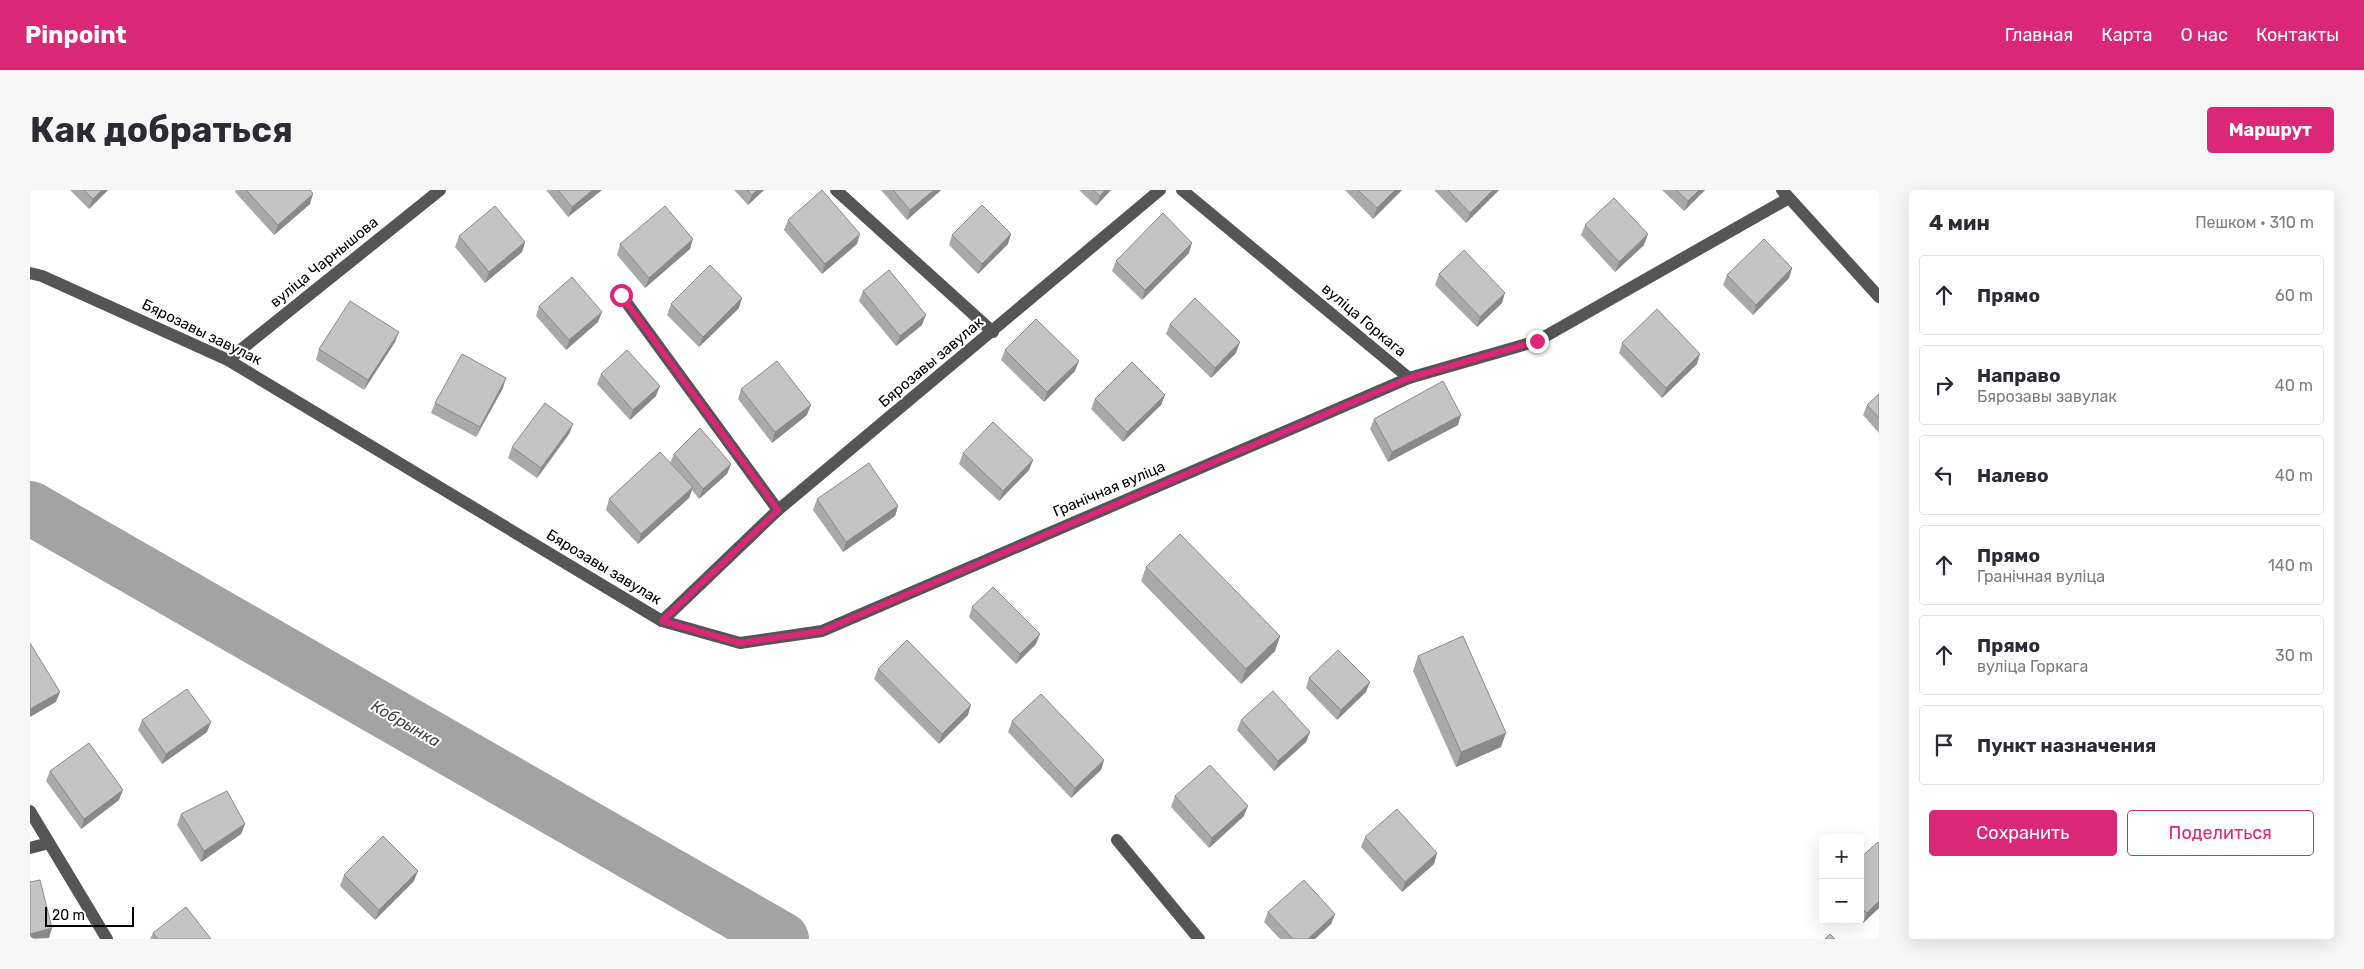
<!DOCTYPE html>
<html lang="ru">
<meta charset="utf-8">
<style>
body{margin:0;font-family:Rubik,sans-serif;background:#f7f7f7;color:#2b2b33}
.controls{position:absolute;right:15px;bottom:15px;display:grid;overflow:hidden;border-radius:5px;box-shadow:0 5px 20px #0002}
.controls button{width:45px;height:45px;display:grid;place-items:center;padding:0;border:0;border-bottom:1px solid #e1e1e2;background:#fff;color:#2b2b33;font:25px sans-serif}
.scale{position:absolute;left:15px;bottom:12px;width:89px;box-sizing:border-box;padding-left:5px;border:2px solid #000;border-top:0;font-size:14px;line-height:18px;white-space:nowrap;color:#000;-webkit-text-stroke:4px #fff;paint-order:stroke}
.stop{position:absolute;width:15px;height:15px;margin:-11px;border:4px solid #db2777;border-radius:50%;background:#fff}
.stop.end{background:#db2777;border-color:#fff;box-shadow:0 1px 5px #0008}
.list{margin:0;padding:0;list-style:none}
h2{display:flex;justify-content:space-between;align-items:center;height:65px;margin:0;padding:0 20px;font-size:21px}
h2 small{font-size:16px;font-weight:400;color:#7c7c81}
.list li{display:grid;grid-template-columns:32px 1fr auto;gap:15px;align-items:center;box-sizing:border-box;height:80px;margin:0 10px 10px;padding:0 10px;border:1px solid #e1e1e2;border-radius:5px}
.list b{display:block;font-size:19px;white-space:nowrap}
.list p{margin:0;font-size:16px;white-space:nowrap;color:#7c7c81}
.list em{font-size:16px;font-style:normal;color:#7c7c81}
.actions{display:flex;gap:10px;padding:15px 20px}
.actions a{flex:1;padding:11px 0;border:1px solid #db2777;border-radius:5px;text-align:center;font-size:18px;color:#db2777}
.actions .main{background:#db2777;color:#fff}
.icon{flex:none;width:28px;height:28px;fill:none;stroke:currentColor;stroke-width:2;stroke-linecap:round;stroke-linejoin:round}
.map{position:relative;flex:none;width:1849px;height:749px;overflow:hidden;border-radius:5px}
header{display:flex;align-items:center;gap:30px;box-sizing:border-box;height:70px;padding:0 25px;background:#db2777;color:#fff}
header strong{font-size:24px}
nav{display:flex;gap:28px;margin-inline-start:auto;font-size:18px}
.intro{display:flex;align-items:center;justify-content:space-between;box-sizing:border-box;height:120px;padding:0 30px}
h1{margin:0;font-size:35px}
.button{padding:12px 22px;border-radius:5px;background:#db2777;color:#fff;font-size:18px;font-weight:700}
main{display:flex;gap:30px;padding:0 30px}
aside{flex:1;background:#fff;border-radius:5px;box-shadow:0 5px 20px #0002}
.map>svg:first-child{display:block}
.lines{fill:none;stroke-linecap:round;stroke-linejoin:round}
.river{stroke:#a3a3a3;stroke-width:54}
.minor{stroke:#555;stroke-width:12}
.wall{fill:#a9a9a9}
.shaded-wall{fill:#898989}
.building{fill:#c4c4c4;stroke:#898989}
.route{stroke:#db2777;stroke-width:6}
.labels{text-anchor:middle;stroke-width:4;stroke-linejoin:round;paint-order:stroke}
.street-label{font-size:15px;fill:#000;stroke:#fff}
.water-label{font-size:16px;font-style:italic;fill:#444;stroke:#fff}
</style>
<header>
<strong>Pinpoint</strong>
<nav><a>Главная</a><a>Карта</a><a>О нас</a><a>Контакты</a></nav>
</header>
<div class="intro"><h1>Как добраться</h1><a class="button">Маршрут</a></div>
<main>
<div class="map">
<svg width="1849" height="749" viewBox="0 0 1849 749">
<rect width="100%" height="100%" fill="#fff"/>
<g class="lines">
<path class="river" d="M0 318 752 749"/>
<g class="minor">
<path d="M806 0 963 142"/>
<path d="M1152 0 1379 188 1507 151 1759 8"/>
<path d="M1752 0 1849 107"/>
<path d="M0 83 12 86 198 170 632 431 710 453 792 441 1379 188"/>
<path d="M591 105 748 320"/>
<path d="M198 170 410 0"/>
<path d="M632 431 748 320 1130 0"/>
<path d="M0 621 77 749"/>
<path d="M1087 650 1169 749"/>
<path d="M0 658 19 653"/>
</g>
</g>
<g class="wall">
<path d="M40 0H78L59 19Z"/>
<path d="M206 0H280V14L244 45 205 2Z"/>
<path d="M516 0H572L538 27Z"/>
<path d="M704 0H734L718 15Z"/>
<path d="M851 0H911L910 1 877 30Z"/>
<path d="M1049 0H1081L1066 16Z"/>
<path d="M1315 0H1372L1343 29Z"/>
<path d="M1404 0H1469L1436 33Z"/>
<path d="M1632 0H1675L1654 21Z"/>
<path d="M758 30 827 54 792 84 754 40Z"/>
<path d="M1555 35 1614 55 1585 82 1551 45Z"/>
<path d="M922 45 978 54 948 84 919 55Z"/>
<path d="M429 46 495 52 492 62 455 93 425 57Z"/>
<path d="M590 54 660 59 615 98 587 65Z"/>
<path d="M1159 63 1112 110 1082 81 1086 71Z"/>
<path d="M1762 78 1759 88 1723 125 1693 95 1697 85Z"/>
<path d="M1409 84 1472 113 1447 137 1405 95Z"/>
<path d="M833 101 892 135 866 156 829 111Z"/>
<path d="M641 114 709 118 669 157 637 125Z"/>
<path d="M509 116 568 132 536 160 506 126Z"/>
<path d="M1140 134 1206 163 1181 188 1136 144Z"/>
<path d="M365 152 334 200 286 170 289 159Z"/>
<path d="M1592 153 1667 174 1632 208 1589 163Z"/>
<path d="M975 160 1045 181 1014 212 971 170Z"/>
<path d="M571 184 626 206 600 230 567 194Z"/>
<path d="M473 198 446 247 401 223 405 213Z"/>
<path d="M711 199 777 225 742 253 708 209Z"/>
<path d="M1849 204V243L1833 225 1837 215Z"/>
<path d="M1135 205 1131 215 1093 252 1061 219 1065 209Z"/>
<path d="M1344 229 1428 235 1358 272 1340 239Z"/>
<path d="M543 234 539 244 507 288 478 268 482 257Z"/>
<path d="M933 263 1003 270 999 280 969 311 929 274Z"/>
<path d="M644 264 701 274 697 284 669 309 662 300 659 308 608 354 576 320 579 309 640 273Z"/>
<path d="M787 309 868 316 865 326 813 362 783 320Z"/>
<path d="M1116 377 1250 446 1245 461 1211 494 1111 391Z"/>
<path d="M942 417 1006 454 986 474 939 427Z"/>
<path d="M1388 466 1471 557 1426 577 1383 481Z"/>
<path d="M848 479 938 525 909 554 844 489Z"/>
<path d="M1279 488 1336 502 1307 530 1276 498Z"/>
<path d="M112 530 177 542 132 574 108 540Z"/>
<path d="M1211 530 1280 542 1276 552 1244 581 1207 540Z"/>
<path d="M982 531 1074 570 1071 580 1041 608 978 542Z"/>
<path d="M20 581 89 610 51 639 16 591Z"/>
<path d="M1145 606 1214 626 1179 658 1141 617Z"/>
<path d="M151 624 215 634 211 644 171 672 147 635Z"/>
<path d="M1335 647 1407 663 1404 674 1372 702 1331 657Z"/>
<path d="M1830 668 1849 718 1833 733 1830 730Z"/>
<path d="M314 685 384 691 345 730 310 696Z"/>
<path d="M1238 722 1305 724 1301 734 1285 749H1250L1234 732Z"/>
<path d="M123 743 181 749H120Z"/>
</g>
<g class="shaded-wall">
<path d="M72 0H78L59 19 63 9Z"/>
<path d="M563 0H572L538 27 542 17Z"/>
<path d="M727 0H734L718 15 722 5Z"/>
<path d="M904 0H911L910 1 877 30 880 20Z"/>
<path d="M1075 0H1081L1066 16 1070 6Z"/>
<path d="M1365 0H1372L1343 29 1347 18Z"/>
<path d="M1463 0H1469L1436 33 1440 23Z"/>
<path d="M1669 0H1675L1654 21 1658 11Z"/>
<path d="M283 4 280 14 244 45 248 35Z"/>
<path d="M830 44 827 54 792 84 795 74Z"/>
<path d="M981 44 978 54 948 84 952 74Z"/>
<path d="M1618 44 1614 55 1585 82 1589 72Z"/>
<path d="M663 49 660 59 615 98 619 88Z"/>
<path d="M495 52 492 62 455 93 459 82Z"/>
<path d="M1162 53 1159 63 1112 110 1115 100Z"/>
<path d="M1762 78 1759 88 1723 125 1726 115Z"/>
<path d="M1475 103 1472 113 1447 137 1450 127Z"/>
<path d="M712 108 709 118 669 157 673 147Z"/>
<path d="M572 122 568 132 536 160 539 150Z"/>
<path d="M896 125 892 135 866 156 870 146Z"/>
<path d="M369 142 365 152 334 200 338 190Z"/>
<path d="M1210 152 1206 163 1181 188 1185 178Z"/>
<path d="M1670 164 1667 174 1632 208 1636 198Z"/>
<path d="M1049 171 1045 181 1014 212 1017 202Z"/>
<path d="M476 188 473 198 446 247 450 237Z"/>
<path d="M630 196 626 206 600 230 603 220Z"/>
<path d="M1135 205 1131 215 1093 252 1097 242Z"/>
<path d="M781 215 777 225 742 253 745 242Z"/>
<path d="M1431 225 1428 235 1358 272 1362 262Z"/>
<path d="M543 234 539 244 507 288 511 278Z"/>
<path d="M1003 270 999 280 969 311 973 301Z"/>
<path d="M701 274 697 284 669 309 673 299Z"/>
<path d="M663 297 659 308 608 354 611 344Z"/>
<path d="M868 316 865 326 813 362 816 352Z"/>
<path d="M1010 444 1006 454 986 474 990 464Z"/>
<path d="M1250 446 1245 461 1211 494 1216 479Z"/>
<path d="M1340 492 1336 502 1307 530 1311 520Z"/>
<path d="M30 502 26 512 0 527V519Z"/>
<path d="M941 515 938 525 909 554 912 544Z"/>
<path d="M181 532 177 542 132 574 136 564Z"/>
<path d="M1280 542 1276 552 1244 581 1248 571Z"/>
<path d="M1476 543 1471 557 1426 577 1431 562Z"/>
<path d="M1074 570 1071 580 1041 608 1045 598Z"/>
<path d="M93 600 89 610 51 639 54 629Z"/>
<path d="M1218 616 1214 626 1179 658 1182 648Z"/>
<path d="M215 634 211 644 171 672 174 661Z"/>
<path d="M1407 663 1404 674 1372 702 1375 692Z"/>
<path d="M388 681 384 691 345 730 349 720Z"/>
<path d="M1849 711V718L1833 733 1837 723Z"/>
<path d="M1305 724 1301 734 1285 749H1278Z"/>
<path d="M22 738 19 748 0 749V744Z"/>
</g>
<g class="building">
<path d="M54 0H72L63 9Z"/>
<path d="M216 0H280L283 4 248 35Z"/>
<path d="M528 0H563L542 17Z"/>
<path d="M717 0H727L722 5Z"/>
<path d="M792 0 830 44 795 74 758 30Z"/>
<path d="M863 0H904L880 20Z"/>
<path d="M1063 0H1075L1070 6Z"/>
<path d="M1328 0H1365L1347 18Z"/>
<path d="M1418 0H1463L1440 23Z"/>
<path d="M1646 0H1669L1658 11Z"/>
<path d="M1584 8 1618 44 1589 72 1555 35Z"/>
<path d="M952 15 981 44 952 74 922 45Z"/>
<path d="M465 16 495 52 459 82 429 46Z"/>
<path d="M635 16 663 49 619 88 590 54Z"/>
<path d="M1133 23 1162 53 1115 100 1086 71Z"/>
<path d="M1734 49 1762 78 1726 115 1697 85Z"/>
<path d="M1434 60 1475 103 1450 127 1409 84Z"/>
<path d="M680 75 712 108 673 147 641 114Z"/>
<path d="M859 80 896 125 870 146 833 101Z"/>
<path d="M542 87 572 122 539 150 509 116Z"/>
<path d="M1165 108 1210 152 1185 178 1140 134Z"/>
<path d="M320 111 369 142 338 190 289 159Z"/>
<path d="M1627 119 1670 164 1636 198 1592 153Z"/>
<path d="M1006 129 1049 171 1017 202 975 160Z"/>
<path d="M597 160 630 196 603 220 571 184Z"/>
<path d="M432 164 476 188 450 237 405 213Z"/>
<path d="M747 171 781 215 745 242 711 199Z"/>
<path d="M1102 172 1135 205 1097 242 1065 209Z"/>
<path d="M1413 191 1431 225 1362 262 1344 229Z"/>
<path d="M1849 204V228L1837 215Z"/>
<path d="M515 213 543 234 511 278 482 257Z"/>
<path d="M963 232 1003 270 973 301 933 263Z"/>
<path d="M670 238 701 274 673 299 644 264Z"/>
<path d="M630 262 663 297 611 344 579 309Z"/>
<path d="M839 273 868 316 816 352 787 309Z"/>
<path d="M1150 344 1250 446 1216 479 1116 377Z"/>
<path d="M963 397 1010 444 990 464 942 417Z"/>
<path d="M1433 446 1476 543 1431 562 1388 466Z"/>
<path d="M877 450 941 515 912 544 848 479Z"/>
<path d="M0 453 30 502 0 519Z"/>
<path d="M1308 460 1340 492 1311 520 1279 488Z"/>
<path d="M157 499 181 532 136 564 112 530Z"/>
<path d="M1243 501 1280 542 1248 571 1211 530Z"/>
<path d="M1011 504 1074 570 1045 598 982 531Z"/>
<path d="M59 553 93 600 54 629 20 581Z"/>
<path d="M1180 575 1218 616 1182 648 1145 606Z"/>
<path d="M197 601 215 634 174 661 151 624Z"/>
<path d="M1367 619 1407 663 1375 692 1335 647Z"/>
<path d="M353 646 388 681 349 720 314 685Z"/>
<path d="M1848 652 1849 653V711L1837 723 1830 716V668Z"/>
<path d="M10 690 22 738 0 744V692Z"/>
<path d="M1274 690 1305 724 1278 749H1263L1238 722Z"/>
<path d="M156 717 181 749H128L123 743Z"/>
<path d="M1800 744 1805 749H1795Z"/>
</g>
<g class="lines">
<path class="route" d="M591 105 748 320 632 431 710 453 792 441 1379 188 1507 151"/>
</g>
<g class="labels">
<g class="street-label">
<text transform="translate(294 72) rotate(-39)" y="5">вуліца Чарнышова</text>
<text transform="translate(1334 130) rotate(40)" y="5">вуліца Горкага</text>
<text transform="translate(172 142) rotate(26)" y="5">Бярозавы завулак</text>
<text transform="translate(901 172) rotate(-40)" y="5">Бярозавы завулак</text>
<text transform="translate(1079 299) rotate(-23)" y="5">Гранічная вуліца</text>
<text transform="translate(574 377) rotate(31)" y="5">Бярозавы завулак</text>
</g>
<g class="water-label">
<text transform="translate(376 533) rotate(30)" y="6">Кобрынка</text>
</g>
</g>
</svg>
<div class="controls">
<button>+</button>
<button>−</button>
</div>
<div class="scale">20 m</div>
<div class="stop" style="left:591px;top:105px"></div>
<div class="stop end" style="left:1507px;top:151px"></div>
</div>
<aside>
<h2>4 мин<small>Пешком · 310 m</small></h2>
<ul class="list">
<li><svg class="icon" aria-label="ahead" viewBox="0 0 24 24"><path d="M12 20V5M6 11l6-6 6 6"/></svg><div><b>Прямо</b></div><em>60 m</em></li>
<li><svg class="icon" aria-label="right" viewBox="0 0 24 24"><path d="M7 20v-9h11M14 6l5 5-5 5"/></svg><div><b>Направо</b><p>Бярозавы завулак</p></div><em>40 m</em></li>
<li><svg class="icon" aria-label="left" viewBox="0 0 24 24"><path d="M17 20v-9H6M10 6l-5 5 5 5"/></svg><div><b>Налево</b></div><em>40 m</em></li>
<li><svg class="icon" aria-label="ahead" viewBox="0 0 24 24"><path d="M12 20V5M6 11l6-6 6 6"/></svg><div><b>Прямо</b><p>Гранічная вуліца</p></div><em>140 m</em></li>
<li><svg class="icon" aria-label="ahead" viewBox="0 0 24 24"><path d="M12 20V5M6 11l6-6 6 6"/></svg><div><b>Прямо</b><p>вуліца Горкага</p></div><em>30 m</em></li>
<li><svg class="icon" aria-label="arrive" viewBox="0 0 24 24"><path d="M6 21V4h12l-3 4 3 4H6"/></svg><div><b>Пункт назначения</b></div></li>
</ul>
<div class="actions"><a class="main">Сохранить</a><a>Поделиться</a></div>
</aside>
</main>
